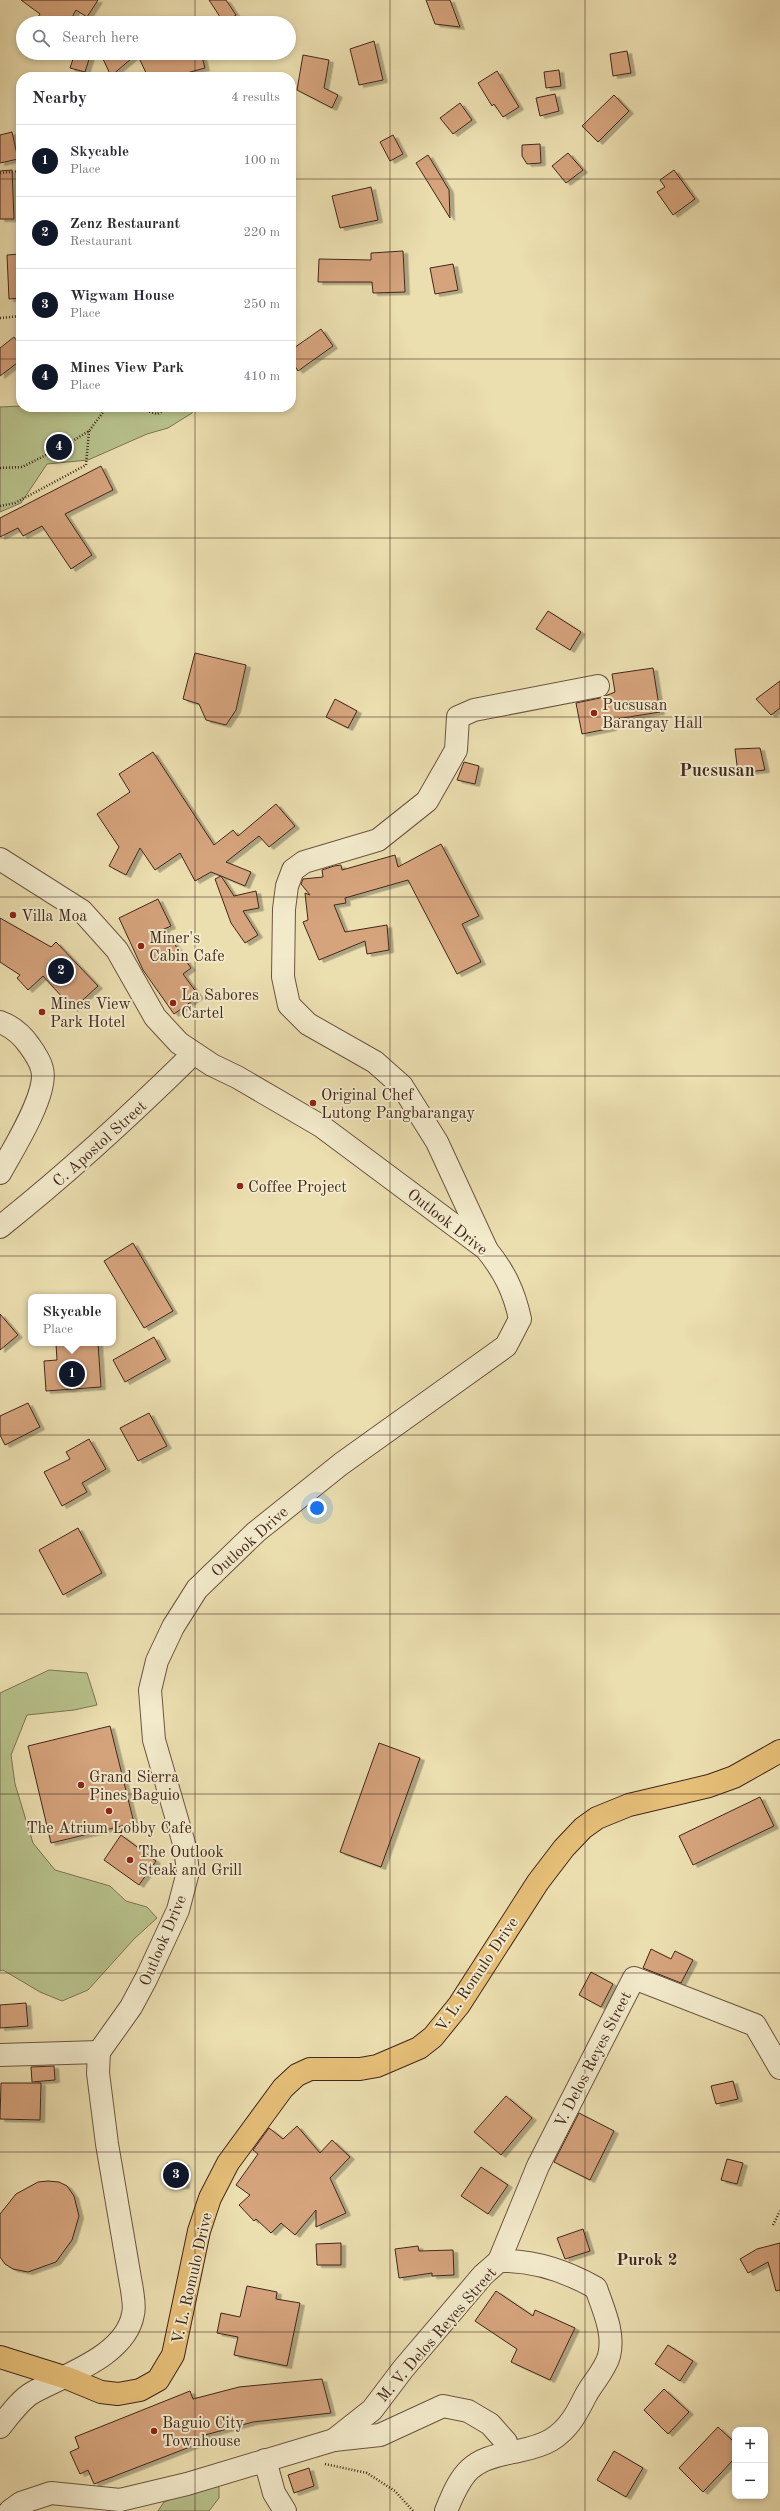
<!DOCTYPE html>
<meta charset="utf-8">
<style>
body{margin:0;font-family:"Old Standard TT",serif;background:#f7f7f7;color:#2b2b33}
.controls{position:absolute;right:12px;bottom:12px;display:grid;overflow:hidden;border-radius:8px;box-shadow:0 2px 6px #0003}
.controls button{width:36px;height:36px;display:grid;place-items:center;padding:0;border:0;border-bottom:1px solid #e1e1e2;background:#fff;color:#2b2b33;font:20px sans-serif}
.you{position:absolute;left:317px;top:1508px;width:14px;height:14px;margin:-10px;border:3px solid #fff;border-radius:50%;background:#1a73e8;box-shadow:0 0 0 6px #1a73e833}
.badge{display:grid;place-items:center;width:26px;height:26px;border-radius:50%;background:#111827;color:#fff;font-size:13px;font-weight:700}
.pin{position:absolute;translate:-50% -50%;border:2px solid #fff;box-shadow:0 1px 4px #0006}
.popup{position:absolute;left:28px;top:1294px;width:88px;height:52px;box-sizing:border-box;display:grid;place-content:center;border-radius:8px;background:#fff;filter:drop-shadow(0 1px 3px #0005);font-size:13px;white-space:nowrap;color:#7c7c81}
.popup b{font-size:15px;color:#2b2b33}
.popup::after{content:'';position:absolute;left:50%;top:100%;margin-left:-8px;border:8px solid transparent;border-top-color:#fff}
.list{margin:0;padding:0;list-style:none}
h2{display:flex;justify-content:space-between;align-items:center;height:52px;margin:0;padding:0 16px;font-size:17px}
h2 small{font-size:13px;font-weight:400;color:#7c7c81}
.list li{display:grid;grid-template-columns:26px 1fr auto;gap:12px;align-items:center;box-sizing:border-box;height:72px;padding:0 16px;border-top:1px solid #e1e1e2}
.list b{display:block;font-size:15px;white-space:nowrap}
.list p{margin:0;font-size:13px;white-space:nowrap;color:#7c7c81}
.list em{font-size:13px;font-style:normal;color:#7c7c81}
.icon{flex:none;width:22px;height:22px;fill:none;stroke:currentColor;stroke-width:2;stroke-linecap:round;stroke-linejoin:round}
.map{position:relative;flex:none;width:780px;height:2511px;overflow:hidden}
.search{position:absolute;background:#fff;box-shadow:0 2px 6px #0003;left:16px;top:16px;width:280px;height:44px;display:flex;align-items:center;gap:10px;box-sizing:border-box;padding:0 14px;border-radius:22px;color:#7c7c81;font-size:15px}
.panel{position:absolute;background:#fff;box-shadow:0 2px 6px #0003;left:16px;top:72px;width:280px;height:340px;border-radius:16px}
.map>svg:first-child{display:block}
.green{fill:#b7c18b;stroke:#7c7454}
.building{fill:#d5a37b;stroke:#41271c;filter:url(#shadow)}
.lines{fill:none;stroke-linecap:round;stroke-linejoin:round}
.minor-casing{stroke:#6c5541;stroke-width:24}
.major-casing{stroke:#41271c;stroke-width:24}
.path{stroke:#41271c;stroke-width:2.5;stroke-dasharray:1 2;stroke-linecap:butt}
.minor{stroke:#f2eacb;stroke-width:22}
.major{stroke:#e6bf78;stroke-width:22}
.grid{fill:none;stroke:#41271c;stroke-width:1;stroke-opacity:0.55}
.poi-dot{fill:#8f2418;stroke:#f2eacb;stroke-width:1.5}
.labels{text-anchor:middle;stroke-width:4;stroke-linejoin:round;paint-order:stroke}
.poi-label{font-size:16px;fill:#41271c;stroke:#f2eacb;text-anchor:start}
.street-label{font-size:16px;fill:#41271c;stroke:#f2eacb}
.neighbourhood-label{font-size:17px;font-weight:bold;fill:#41271c;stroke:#f2eacb}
.quarter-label{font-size:18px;font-weight:bold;fill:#41271c;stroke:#f2eacb}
</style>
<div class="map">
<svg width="780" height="2511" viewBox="0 0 780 2511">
<defs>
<filter id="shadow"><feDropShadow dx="4.5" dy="2.5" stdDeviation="0" flood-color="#0004"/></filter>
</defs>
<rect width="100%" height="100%" fill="#ebdeaf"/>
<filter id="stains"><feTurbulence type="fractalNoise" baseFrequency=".005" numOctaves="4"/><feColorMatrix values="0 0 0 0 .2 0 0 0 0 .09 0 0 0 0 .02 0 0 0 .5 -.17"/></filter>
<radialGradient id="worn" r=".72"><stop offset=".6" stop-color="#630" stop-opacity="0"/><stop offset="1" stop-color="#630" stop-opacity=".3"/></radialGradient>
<g class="green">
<path d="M21 406V407H194L192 413 168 428 147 434 88 460 47 464 21 503 0 512V407Z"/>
<path d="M49 1670 87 1673 97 1705 74 1710 27 1715 11 1755 15 1784 33 1843 55 1870 110 1886 126 1901 147 1907 157 1918 134 1939 88 1990 62 2001 40 1992 3 1970 0 1971V1693Z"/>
<path d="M211 2484 219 2487V2498L209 2511H158L164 2502Z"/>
</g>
<g class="building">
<path d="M21 0H98L87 17 76 10 69 23H48L38 17 40 14Z"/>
<path d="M209 0H226L236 15 224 23Z"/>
<path d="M426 0H450L460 27 435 24Z"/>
<path d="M374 41 383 80 359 85 350 49Z"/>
<path d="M627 51 631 73 613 76 610 54Z"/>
<path d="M75 53H91L85 72 70 68Z"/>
<path d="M113 53H138L111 76 103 59Z"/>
<path d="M151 53H201L205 68 172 77H148L139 58Z"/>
<path d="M303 55 329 60 324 88 338 95 332 108 297 90Z"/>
<path d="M559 70 561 86 546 88 544 72Z"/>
<path d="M497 71 519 107 503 117 494 104 492 106 478 83Z"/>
<path d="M555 94 559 111 540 116 536 98Z"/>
<path d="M614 95 629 111 598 142 582 126Z"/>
<path d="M460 103 472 120 453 134 440 118Z"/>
<path d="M12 132 18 159 0 163V135Z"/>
<path d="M393 135 403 154 390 161 380 142Z"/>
<path d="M540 144 541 163 527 164 522 156V145Z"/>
<path d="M568 153 583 170 566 183 552 166Z"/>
<path d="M428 155 449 190 450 218 416 163Z"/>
<path d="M12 170 14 219H0V171Z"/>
<path d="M674 170 695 199 673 215 657 192 665 187 660 180Z"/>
<path d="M371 187 378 220 340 228 332 196Z"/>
<path d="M403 251 405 292 373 293 372 282H318L319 259 371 260V253Z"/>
<path d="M21 254V298L9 299 7 255Z"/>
<path d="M453 264 458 290 435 294 430 268Z"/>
<path d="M321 329 333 346 298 371 291 360V350Z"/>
<path d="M14 337 21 346V360L0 376V348Z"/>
<path d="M101 466 113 490 65 514 92 555 71 569 42 526 23 536 18 528 0 537V518Z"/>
<path d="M548 611 581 632 570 650 536 629Z"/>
<path d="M195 653 246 665 236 710 226 725 206 720 199 704 183 699Z"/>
<path d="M653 668 660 712 610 720 612 728 582 734 576 703 600 698 615 692 612 674Z"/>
<path d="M780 681V708L771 715 756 699Z"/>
<path d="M335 699 357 711 348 728 326 717Z"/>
<path d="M760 748 765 770 738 773 735 749Z"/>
<path d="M153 752 214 845 233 830 238 836 276 804 295 826 269 847 259 836 226 862 251 872 245 886 221 876 234 896 256 891 259 908 243 911 258 935 245 943 231 923 215 879 221 876 211 872 195 881 180 853 155 870 140 848 126 875 109 866 119 847 97 814 130 792 119 774Z"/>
<path d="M464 762 479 766 475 784 457 780Z"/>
<path d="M441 844 479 916 462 924 481 962 457 974 408 880 345 898 346 903 334 905 345 932 387 925 389 950 367 954 365 941 319 960 303 922 308 920 305 893 310 895 301 884 303 879 323 877 322 870 334 866 341 865 342 870 395 855 398 867Z"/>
<path d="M158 899 171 926 164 929 191 968 183 974 199 996 174 1014 143 970 119 918Z"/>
<path d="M0 918 51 947 56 942 98 986 73 1009 43 976 28 990 17 978 20 975 0 962Z"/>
<path d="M133 1243 173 1311 144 1328 104 1261Z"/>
<path d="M0 1314 18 1335 0 1350Z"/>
<path d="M154 1337 166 1359 125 1382 113 1360Z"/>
<path d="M98 1343 101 1387 46 1391 44 1361 57 1360 56 1344Z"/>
<path d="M28 1403 40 1427 5 1445 0 1435V1416Z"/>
<path d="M149 1413 167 1446 138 1461 120 1428Z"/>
<path d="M89 1439 106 1469 82 1483 87 1492 62 1506 44 1472 70 1459 66 1452Z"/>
<path d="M78 1528 102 1573 63 1595 39 1550Z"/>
<path d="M110 1726 134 1823 51 1843 28 1746Z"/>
<path d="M379 1743 420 1758 381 1867 340 1852Z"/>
<path d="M760 1797 774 1826 693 1865 679 1836Z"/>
<path d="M121 1835 156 1861 139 1885 104 1860Z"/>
<path d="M651 1949 671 1959 675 1951 693 1960 681 1983 643 1968Z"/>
<path d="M591 1972 613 1984 601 2007 579 1995Z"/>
<path d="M26 2003 28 2026 0 2028V2005Z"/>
<path d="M54 2066 55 2080 32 2082 31 2067Z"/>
<path d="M733 2081 738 2099 716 2104 711 2086Z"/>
<path d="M1 2083H41L40 2120 0 2119Z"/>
<path d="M506 2096 532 2118 501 2155 474 2132Z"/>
<path d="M579 2113 614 2131 590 2180 554 2162Z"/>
<path d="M297 2126 320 2153 332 2140 350 2157 330 2178 346 2213 316 2227V2210L295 2235 281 2223 271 2233 256 2219 254 2221 239 2205 250 2195 236 2185 258 2154 253 2150 269 2128 283 2139Z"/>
<path d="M727 2159 743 2163 737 2184 721 2180Z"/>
<path d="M167 2163H184L185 2186 168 2187Z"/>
<path d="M481 2167 508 2185 488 2214 461 2196Z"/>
<path d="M48 2181 59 2182 67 2186 74 2196 79 2216 72 2240 56 2262 28 2272 13 2269 5 2264 0 2257V2214L16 2194 38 2182Z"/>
<path d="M583 2229 590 2251 565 2259 557 2238Z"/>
<path d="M341 2243V2265H317L316 2244Z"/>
<path d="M780 2243V2290L776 2291 768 2262 748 2273 740 2259 757 2249Z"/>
<path d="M418 2246 419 2251 453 2250 454 2275 432 2276V2273L399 2278 395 2249Z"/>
<path d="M247 2286 277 2292 276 2299 300 2303 287 2366 234 2355 238 2337 217 2333 221 2313 240 2317Z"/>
<path d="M496 2291 533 2316 535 2310 575 2328 550 2380 511 2362 517 2349 475 2321Z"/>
<path d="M668 2345 693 2361 680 2381 655 2364Z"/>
<path d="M322 2379 331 2413 253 2422 205 2435 208 2440 94 2484 88 2470 80 2474 70 2452 79 2448 75 2437 190 2391 193 2399 239 2387Z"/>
<path d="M664 2389 689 2412 668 2434 644 2410Z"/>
<path d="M718 2427 735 2443V2458L703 2492 679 2468Z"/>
<path d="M614 2451 643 2468 626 2497 597 2480Z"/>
<path d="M309 2468 314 2486 294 2493 288 2475Z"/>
</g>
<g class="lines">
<defs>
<g id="minor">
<path d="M0 859 82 911 117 950 155 1017 179 1043 212 1065 237 1077 321 1126 486 1249C504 1271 514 1291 520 1319L506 1346 341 1464 256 1532 197 1589 173 1627 157 1661 150 1690 154 1740 185 1847 188 1872 178 1910 146 1979 131 2007 99 2052 98 2073 107 2144 132 2290C133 2298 135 2307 133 2314 126 2356 64 2375 32 2393 20 2400 9 2416 0 2427"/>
<path d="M0 1022C11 1026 22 1035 29 1045 34 1052 40 1060 42 1069 49 1093 12 1151 0 1173"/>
<path d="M0 1227C68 1173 131 1115 193 1054"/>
<path d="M486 1248 437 1142 402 1086 375 1062 308 1024 289 1005 283 977 284 909 287 886 293 870 304 862 378 840 427 801 456 750 458 717 474 710 598 686"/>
<path d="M0 2055 99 2052"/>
<path d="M499 2261 538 2166 634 1978 755 2025 780 2068"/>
<path d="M334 2440 380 2435 443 2406 468 2411 490 2424 506 2442 508 2453"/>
<path d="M265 2460 274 2493 285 2511"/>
<path d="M10 2511 21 2503 51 2493 120 2500 187 2484 334 2440 372 2410 403 2369 483 2275 499 2261C533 2260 566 2271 596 2288 603 2309 615 2333 609 2356 605 2370 593 2382 586 2395 577 2413 569 2429 551 2440 539 2447 527 2449 514 2452 471 2459 462 2471 446 2511"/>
</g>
<path id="major" d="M0 2357 67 2378 101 2392 118 2394 140 2390 158 2380 173 2355 199 2231 210 2198 228 2163 283 2088 297 2075 310 2069H360L377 2066 419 2048 433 2037 459 2005 538 1882 564 1848 583 1828 597 1818 629 1805 709 1786 734 1777 780 1751"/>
</defs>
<use href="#minor" class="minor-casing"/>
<use href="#major" class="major-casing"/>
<g class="path">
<path d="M0 173 21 171"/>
<path d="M0 318 21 316"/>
<path d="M135 407 157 414 171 407"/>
<path d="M0 468 22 467 66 445 89 431 107 407"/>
<path d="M0 506 15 503 86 465 89 431"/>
<path d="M773 2225 780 2211"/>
<path d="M325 2464 367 2473 395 2491 413 2511"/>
</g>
<use href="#minor" class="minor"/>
<use href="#major" class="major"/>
</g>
<path class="grid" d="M195 0V23M390 0V2511M585 0V2511M195 53V77M0 179H21M291 179H780M0 359H21M291 359H780M195 407V2511M0 538H780M0 717H780M0 897H780M0 1076H780M0 1256H780M0 1435H780M0 1614H780M0 1794H780M0 1973H780M0 2152H780M0 2332H780"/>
<g class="poi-dot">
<circle cx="594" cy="713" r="4"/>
<circle cx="13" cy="915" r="4"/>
<circle cx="141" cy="946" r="4"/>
<circle cx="173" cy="1003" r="4"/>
<circle cx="42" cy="1012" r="4"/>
<circle cx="313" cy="1103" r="4"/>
<circle cx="240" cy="1186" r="4"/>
<circle cx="81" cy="1785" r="4"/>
<circle cx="109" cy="1811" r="4"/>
<circle cx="130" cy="1860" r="4"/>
<circle cx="154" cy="2431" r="4"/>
</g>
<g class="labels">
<g class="poi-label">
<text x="602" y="710">Pucsusan<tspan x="602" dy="18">Barangay Hall</tspan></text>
<text x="21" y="921">Villa Moa</text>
<text x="149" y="943">Miner's<tspan x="149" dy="18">Cabin Cafe</tspan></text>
<text x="181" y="1000">La Sabores<tspan x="181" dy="18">Cartel</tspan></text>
<text x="50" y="1009">Mines View<tspan x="50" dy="18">Park Hotel</tspan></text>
<text x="321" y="1100">Original Chef<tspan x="321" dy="18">Lutong Pangbarangay</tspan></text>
<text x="248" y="1192">Coffee Project</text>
<text x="89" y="1782">Grand Sierra<tspan x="89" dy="18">Pines Baguio</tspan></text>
<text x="109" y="1833" text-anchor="middle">The Atrium Lobby Cafe</text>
<text x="138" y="1857">The Outlook<tspan x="138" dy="18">Steak and Grill</tspan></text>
<text x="162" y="2428">Baguio City<tspan x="162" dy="18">Townhouse</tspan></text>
</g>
<g class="street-label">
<text transform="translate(99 1143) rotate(-42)" y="6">C. Apostol Street</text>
<text transform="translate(448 1221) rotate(38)" y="6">Outlook Drive</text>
<text transform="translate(249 1541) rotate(-42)" y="6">Outlook Drive</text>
<text transform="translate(162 1940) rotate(-67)" y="6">Outlook Drive</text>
<text transform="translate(476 1974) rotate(-56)" y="6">V. L. Romulo Drive</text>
<text transform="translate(592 2059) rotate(-63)" y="6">V. Delos Reyes Street</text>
<text transform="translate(191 2278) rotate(-77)" y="6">V. L. Romulo Drive</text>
<text transform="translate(436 2334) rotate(-49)" y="6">M. V. Delos Reyes Street</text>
</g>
<g class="neighbourhood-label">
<text x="647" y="2265">Purok 2</text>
</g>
<g class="quarter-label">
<text x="717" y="776">Pucsusan</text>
</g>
</g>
<rect width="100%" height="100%" filter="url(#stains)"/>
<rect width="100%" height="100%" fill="url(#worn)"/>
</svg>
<div class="controls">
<button>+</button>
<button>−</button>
</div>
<div class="you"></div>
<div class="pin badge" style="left:72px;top:1374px">1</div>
<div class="popup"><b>Skycable</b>Place</div>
<div class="pin badge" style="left:61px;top:971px">2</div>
<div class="pin badge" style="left:176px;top:2175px">3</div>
<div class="pin badge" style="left:59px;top:447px">4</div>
<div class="search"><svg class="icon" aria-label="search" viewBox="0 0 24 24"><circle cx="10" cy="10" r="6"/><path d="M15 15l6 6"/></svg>Search here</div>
<section class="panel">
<h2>Nearby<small>4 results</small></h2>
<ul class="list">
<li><span class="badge">1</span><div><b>Skycable</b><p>Place</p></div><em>100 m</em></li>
<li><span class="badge">2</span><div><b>Zenz Restaurant</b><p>Restaurant</p></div><em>220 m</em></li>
<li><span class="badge">3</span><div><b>Wigwam House</b><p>Place</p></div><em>250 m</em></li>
<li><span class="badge">4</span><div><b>Mines View Park</b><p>Place</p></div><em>410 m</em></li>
</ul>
</section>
</div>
